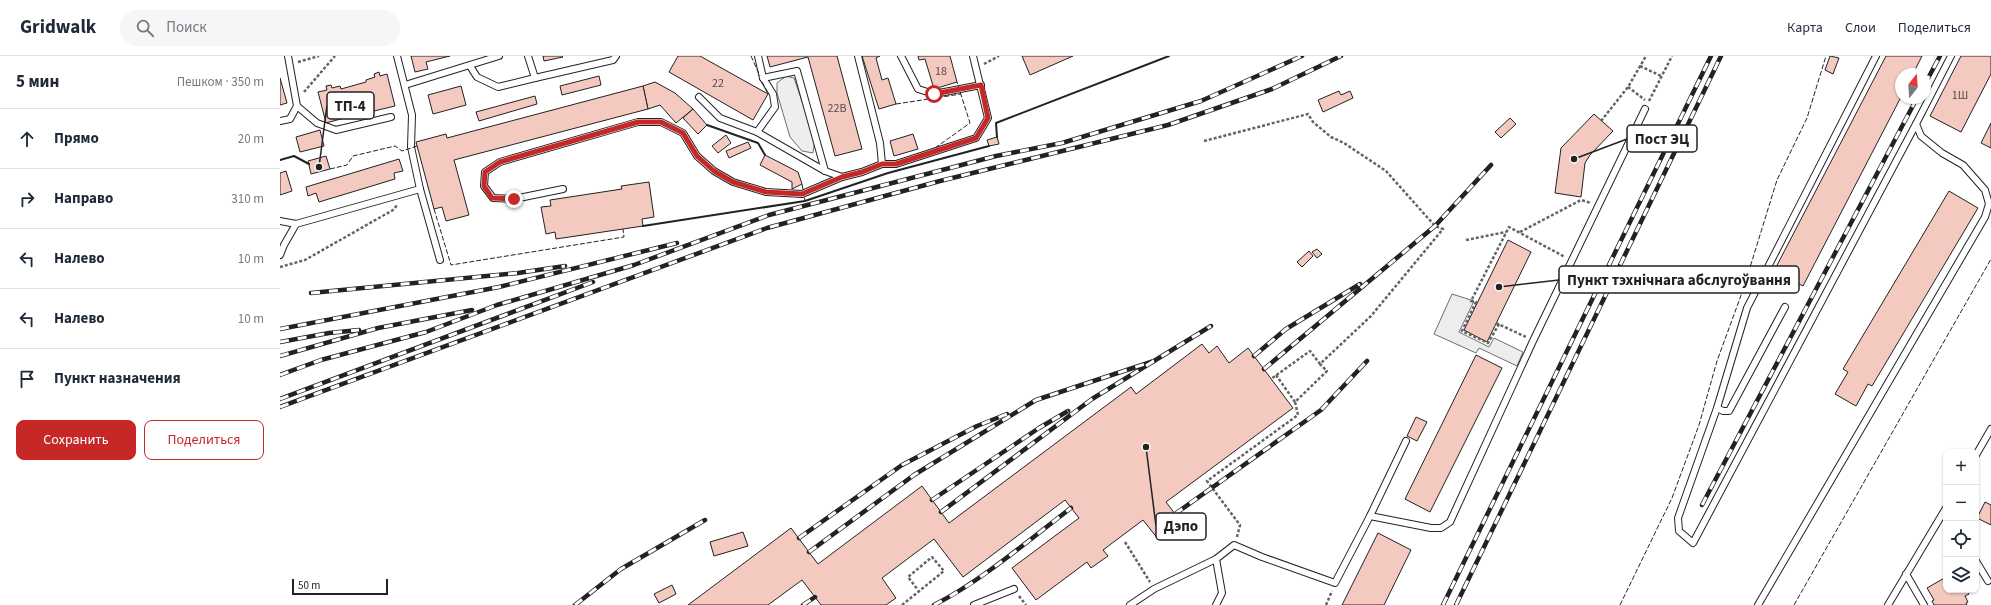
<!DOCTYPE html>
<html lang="ru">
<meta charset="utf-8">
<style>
body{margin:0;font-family:"Source Sans 3",sans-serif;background:#f6f6f7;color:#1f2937}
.controls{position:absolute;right:12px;bottom:12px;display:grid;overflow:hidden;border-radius:8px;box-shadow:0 1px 3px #0004}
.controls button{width:36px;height:36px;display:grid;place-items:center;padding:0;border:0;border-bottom:1px solid #e0e1e3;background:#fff;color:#1f2937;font:20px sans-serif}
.compass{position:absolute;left:1615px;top:12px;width:36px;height:36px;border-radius:50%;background:#fff;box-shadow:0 1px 3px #0004;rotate:17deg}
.scale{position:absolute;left:12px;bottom:10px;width:96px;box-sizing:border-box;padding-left:4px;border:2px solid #222;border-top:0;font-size:11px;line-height:14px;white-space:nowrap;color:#222;-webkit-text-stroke:3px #fff;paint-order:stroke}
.stop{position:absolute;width:12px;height:12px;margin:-9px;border:3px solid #c62828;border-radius:50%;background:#fff}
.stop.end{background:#c62828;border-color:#fff;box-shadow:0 1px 4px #0008}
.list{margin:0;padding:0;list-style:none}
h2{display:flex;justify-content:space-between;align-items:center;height:52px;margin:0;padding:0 16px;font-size:17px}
h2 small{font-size:13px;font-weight:400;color:#747a83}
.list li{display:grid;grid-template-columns:26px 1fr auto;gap:12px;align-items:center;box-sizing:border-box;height:60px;padding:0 16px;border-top:1px solid #e0e1e3}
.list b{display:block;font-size:15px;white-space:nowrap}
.list em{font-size:13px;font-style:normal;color:#747a83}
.actions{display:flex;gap:8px;padding:12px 16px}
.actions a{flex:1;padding:9px 0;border:1px solid #c62828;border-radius:8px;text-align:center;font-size:14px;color:#c62828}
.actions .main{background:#c62828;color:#fff}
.icon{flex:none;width:22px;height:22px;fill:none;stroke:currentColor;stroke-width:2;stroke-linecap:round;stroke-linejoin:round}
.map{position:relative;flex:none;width:1711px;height:549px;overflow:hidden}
header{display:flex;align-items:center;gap:24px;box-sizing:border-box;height:56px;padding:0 20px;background:#fff;border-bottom:1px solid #e0e1e3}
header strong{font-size:19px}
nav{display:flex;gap:22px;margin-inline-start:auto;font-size:14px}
.search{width:280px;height:36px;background:#f6f6f7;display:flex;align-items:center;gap:10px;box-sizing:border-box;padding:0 14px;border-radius:22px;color:#747a83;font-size:15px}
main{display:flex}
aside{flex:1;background:#fff}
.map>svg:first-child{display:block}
.green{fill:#eee;stroke:#6f6f6f}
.parking{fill:#ededed;stroke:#6f6f6f}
.building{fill:#f3c9c0;stroke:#222}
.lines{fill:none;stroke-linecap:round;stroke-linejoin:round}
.service-casing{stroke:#222;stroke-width:8}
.path{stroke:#646464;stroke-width:2.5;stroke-dasharray:3 2;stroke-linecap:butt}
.service{stroke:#fff;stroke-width:6}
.rail-casing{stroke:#222;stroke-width:4.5}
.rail{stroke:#fff;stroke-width:3;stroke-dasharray:9;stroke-linecap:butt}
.fence{stroke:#222;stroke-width:1;stroke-dasharray:5 2;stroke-linecap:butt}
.wall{stroke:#222;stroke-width:2}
.route{stroke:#c62828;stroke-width:5}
.labels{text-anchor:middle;stroke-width:3;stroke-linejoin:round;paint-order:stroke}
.number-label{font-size:12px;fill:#564c4a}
.leader{fill:none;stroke:#222;stroke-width:1.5}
.callout-dot{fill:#222;stroke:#fff;stroke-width:1.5}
.callout{fill:#fff;stroke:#222;stroke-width:1.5}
.callout-label{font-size:15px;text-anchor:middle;font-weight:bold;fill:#222}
</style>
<header>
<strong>Gridwalk</strong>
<div class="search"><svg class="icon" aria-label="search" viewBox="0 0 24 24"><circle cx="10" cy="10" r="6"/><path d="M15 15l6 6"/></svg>Поиск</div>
<nav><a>Карта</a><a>Слои</a><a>Поделиться</a></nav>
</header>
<main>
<aside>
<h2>5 мин<small>Пешком · 350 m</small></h2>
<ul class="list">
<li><svg class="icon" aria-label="ahead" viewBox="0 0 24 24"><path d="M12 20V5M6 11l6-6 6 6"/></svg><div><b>Прямо</b></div><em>20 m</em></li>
<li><svg class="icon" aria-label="right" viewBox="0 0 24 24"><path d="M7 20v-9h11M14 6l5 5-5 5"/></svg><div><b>Направо</b></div><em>310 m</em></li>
<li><svg class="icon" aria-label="left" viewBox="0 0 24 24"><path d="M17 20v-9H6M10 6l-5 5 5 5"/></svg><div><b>Налево</b></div><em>10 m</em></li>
<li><svg class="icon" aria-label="left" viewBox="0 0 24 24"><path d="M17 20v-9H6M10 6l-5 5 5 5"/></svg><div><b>Налево</b></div><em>10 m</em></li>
<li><svg class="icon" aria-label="arrive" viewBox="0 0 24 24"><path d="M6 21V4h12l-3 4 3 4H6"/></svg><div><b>Пункт назначения</b></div></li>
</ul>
<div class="actions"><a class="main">Сохранить</a><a>Поделиться</a></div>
</aside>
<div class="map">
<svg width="1711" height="549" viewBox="0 0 1711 549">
<rect width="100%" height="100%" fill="#fff"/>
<path class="green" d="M506 20 514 22 535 83 533 97 522 95 510 81 497 37V27Z"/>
<path class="parking" d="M1172 238 1194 245 1179 276 1209 291 1214 282 1243 296 1237 310 1199 292 1196 297 1154 278Z"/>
<g class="building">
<path d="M131 0H170L146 6 148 13 135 16Z"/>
<path d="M263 0H282L283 1 264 5Z"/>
<path d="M398 0H420L488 38 473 64 389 16Z"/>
<path d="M487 0H557L582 93 555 100 528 1 490 11Z"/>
<path d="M582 0H600L596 2 602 24 608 22 616 48 599 53Z"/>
<path d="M638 0H670L677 26 654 33 645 3 639 4Z"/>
<path d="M742 0H793L750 19Z"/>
<path d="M1550 0 1559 2 1553 18 1545 14Z"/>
<path d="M1606 0H1642L1633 18H1621V41L1523 230 1494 215Z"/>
<path d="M1681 0H1711V18L1681 76 1650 60Z"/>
<path d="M99 16 100 20 107 18 115 50 94 55 92 52 67 59 68 61 46 67 38 36 47 34 46 30 51 29 52 32 60 30 61 33 86 26V24L95 21 94 18Z"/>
<path d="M319 20 321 29 282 39 280 30Z"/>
<path d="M0 22 7 47 0 49Z"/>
<path d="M375 26 395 37 413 53 396 67 380 49 368 53 363 30Z"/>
<path d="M181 30 186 49 153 58 148 39Z"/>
<path d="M363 30 368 53 174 104 189 159 166 165 162 151 154 153 136 86 166 78 167 82Z"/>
<path d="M1059 35 1061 39 1070 35 1073 42 1043 56 1038 44Z"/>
<path d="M255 40 257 48 199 65 196 56Z"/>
<path d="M413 53 427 69 418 78 403 62Z"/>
<path d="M1314 58 1333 75 1310 99 1305 107 1301 141 1275 137 1281 92Z"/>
<path d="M1230 62 1236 68 1221 82 1215 76Z"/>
<path d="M1711 67V92L1701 87Z"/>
<path d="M40 74 44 90 20 96 16 81Z"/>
<path d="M633 78 638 93 614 100 610 85Z"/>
<path d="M446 79 451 87 438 97 432 90Z"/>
<path d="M717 81 719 88 709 90 707 84Z"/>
<path d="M468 86 471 92 449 102 446 95Z"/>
<path d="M485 99 518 116 522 128 512 133V126L480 109Z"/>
<path d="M46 100 50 113 31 118 28 105Z"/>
<path d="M119 103 123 115 114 117 115 123 39 146 36 137 28 140 26 131Z"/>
<path d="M6 115 12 135 0 139V117Z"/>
<path d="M369 126 374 161 362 163 363 170 276 183 275 176 266 178 261 151 271 150 270 144 342 133 341 130Z"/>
<path d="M1669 135 1698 152 1592 330 1588 328 1576 350 1555 338 1568 316 1563 313Z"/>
<path d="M1228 184 1251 196 1207 286 1184 274Z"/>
<path d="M1037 193 1042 198 1037 202 1032 196Z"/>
<path d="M1029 195 1033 200 1022 211 1017 206Z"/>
<path d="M922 288 929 297 937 290 949 307 968 292 1013 352 886 446 901 466 878 483 863 464 823 494 828 500 811 512 807 506 756 544 732 512 799 462 785 444 683 521 654 483 602 522 616 542 606 549H541L522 524 488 549H408L511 472 538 508 642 430 669 467 851 331 856 338Z"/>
<path d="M1196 299 1222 312 1150 456 1125 443Z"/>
<path d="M1136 361 1147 366 1137 385 1127 380Z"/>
<path d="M1705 446 1711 449V469L1697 462Z"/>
<path d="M463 476 468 490 434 500 430 486Z"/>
<path d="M1098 477 1131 494 1104 549H1062Z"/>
<path d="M1666 521V534H1686L1689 538 1685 540 1688 546 1686 547 1687 549H1654L1652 545 1654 544 1647 532Z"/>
<path d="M392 529 396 538 379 547 374 538Z"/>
</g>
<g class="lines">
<defs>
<g id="service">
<path d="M117 0 132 59 131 91 140 133 160 204"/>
<path d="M248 0 255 22 333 4 336 0"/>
<path d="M621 0 638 33 654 38 701 29"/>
<path d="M190 10 197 21 218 31 255 22"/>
<path d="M483 22 517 15 545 115"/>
<path d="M125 29 219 0"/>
<path d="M419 41 440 62 477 76 545 115 562 121 582 116 602 108 600 87 578 0"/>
<path d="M17 50 37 67 56 74 111 61"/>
<path d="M0 65 10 63 17 50 8 0"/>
<path d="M477 76 495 51 493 38 483 22 478 0"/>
<path d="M602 108H616L696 82 708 62 693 0"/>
<path d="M283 133 234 143 213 142 204 130 205 116 220 106 358 66H381L403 77 417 100 434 115 453 126 486 136 522 138 562 121"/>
<path d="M0 165 16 168 140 133"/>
<path d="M0 199 4 189 16 168"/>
<path d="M1505 251 1449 355H1443L1437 352 1467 252 1596 0"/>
<path d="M1437 352 1398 462 1399 475 1413 487 1636 68"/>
<path d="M1696 399 1711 373"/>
<path d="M1090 460 1126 385"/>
<path d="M1696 505 1708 525"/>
<path d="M1626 518 1644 549"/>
<path d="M694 549 734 533"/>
<path d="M850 549 874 533 936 503 954 489 982 501 1055 527 1090 460 1151 472H1161L1170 466 1253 285 1365 53"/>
<path d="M936 549 942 537 936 503"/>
<path d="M1478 549 1705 161 1709 148 1705 134 1683 109 1662 97 1641 80 1636 68 1671 0"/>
<path d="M1608 549 1666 452"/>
</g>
</defs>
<use href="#service" class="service-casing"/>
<g class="path">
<path d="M18 6 39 0"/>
<path d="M704 8 719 0"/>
<path d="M1360 10 1381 20"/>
<path d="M1348 31 1365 44"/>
<path d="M24 36 55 0"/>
<path d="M1369 45 1392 0"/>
<path d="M1321 65 1348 31 1366 0"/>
<path d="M924 85 1028 58 1033 66 1051 81 1064 87 1106 115 1155 170 1163 173 1091 260 1040 308 1030 295 991 323"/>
<path d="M1240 176 1301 144 1311 147"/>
<path d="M1186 184 1226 176"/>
<path d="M0 211 25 204 113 154 118 148"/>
<path d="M1216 267 1246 281"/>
<path d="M1219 268 1208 287 1182 275 1196 246 1191 245 1229 171 1285 201"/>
<path d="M996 319 1015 346 1047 315 1040 308"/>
<path d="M957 481 960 469 927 425 1018 359 1015 346"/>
<path d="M845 486 870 526"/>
<path d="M739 540 746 549"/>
<path d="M622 549 664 515 652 501 628 521 638 534"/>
<path d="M1046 549 1052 535"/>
</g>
<use href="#service" class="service"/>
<defs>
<g id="rail">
<path d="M1645 28 1660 0"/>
<path d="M31 237 238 217 285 210"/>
<path d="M0 273 219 231 397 187"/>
<path d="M0 286 49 277 79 274"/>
<path d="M0 300 98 272 192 254"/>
<path d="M974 300 1006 273 1080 228"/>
<path d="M984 313 1155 170 1211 109"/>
<path d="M0 319 41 304 146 276 217 249 354 209 489 159 716 100 782 87 921 45 1022 0"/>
<path d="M0 343 313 226"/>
<path d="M0 351 487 172 660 125 888 69 992 33 1061 0"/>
<path d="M652 444 759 372 788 355"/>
<path d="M1422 449 1637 42"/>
<path d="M661 456 812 343 931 270"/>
<path d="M895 458 1041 354 1087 305"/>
<path d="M519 482 622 409 697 370 727 358"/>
<path d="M529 496 634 419 756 344 874 305"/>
<path d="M295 549 341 513 425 464"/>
<path d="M523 549 535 541"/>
<path d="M654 549C700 526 749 484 791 452"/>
<path d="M1163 549 1431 0"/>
<path d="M1176 549 1441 0"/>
</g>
</defs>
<use href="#rail" class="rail-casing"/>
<use href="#rail" class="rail"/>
<g class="fence">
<path d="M471 0 480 20"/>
<path d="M482 26 488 38"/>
<path d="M616 48 681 38"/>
<path d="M655 92 690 67 677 26"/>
<path d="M50 113 67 109 73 100 115 90 122 95 137 90"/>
<path d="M522 128 525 145"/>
<path d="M154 153 171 209 344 181 343 173"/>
<path d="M1340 549 1392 442 1419 369 1437 305 1463 234 1497 124 1527 62 1546 0"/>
<path d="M1514 549 1711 203"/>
</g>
<g class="wall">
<path d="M427 69 478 87 485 99"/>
<path d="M717 81 716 67 889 0"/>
<path d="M0 104 14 100 29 108"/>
<path d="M363 170 525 145 608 117 709 90"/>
</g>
</g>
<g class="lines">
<path class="route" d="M234 143 212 142 204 130 205 116 220 106 358 66H381L403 77 417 100 434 115 453 126 486 136 522 138 562 121 582 116 602 108H616L696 82 708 62 701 29 654 38"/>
</g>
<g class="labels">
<g class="number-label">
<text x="661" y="19">18</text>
<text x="438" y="31">22</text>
<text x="1680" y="43">1Ш</text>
<text x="557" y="56">22В</text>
</g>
</g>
<path class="leader" d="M39 111L47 49M1294 103L1347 83M1219 231L1279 224M866 391L876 470"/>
<g class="callout-dot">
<circle cx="39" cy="111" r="4"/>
<circle cx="1294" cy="103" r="4"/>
<circle cx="1219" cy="231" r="4"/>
<circle cx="866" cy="391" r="4"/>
</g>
<g class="callout">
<rect x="47" y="36" width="47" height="27" rx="4"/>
<rect x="1347" y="69" width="70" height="27" rx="4"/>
<rect x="1279" y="210" width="240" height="27" rx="4"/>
<rect x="876" y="457" width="50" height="27" rx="4"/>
</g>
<g class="callout-label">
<text x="70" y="55">ТП-4</text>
<text x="1382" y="88">Пост ЭЦ</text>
<text x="1399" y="229">Пункт тэхнічнага абслугоўвання</text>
<text x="901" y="475">Дэпо</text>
</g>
</svg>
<div class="controls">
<button>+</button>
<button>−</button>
<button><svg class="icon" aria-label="locate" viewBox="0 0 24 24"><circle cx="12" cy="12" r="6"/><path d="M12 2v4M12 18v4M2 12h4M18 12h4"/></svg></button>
<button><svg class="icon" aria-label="layers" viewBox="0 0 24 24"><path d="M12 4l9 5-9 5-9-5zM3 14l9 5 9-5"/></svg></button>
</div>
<svg class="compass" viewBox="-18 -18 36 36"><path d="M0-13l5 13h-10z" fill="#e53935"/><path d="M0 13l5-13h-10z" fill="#747a83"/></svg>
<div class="scale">50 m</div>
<div class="stop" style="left:654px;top:38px"></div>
<div class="stop end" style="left:234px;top:143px"></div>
</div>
</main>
